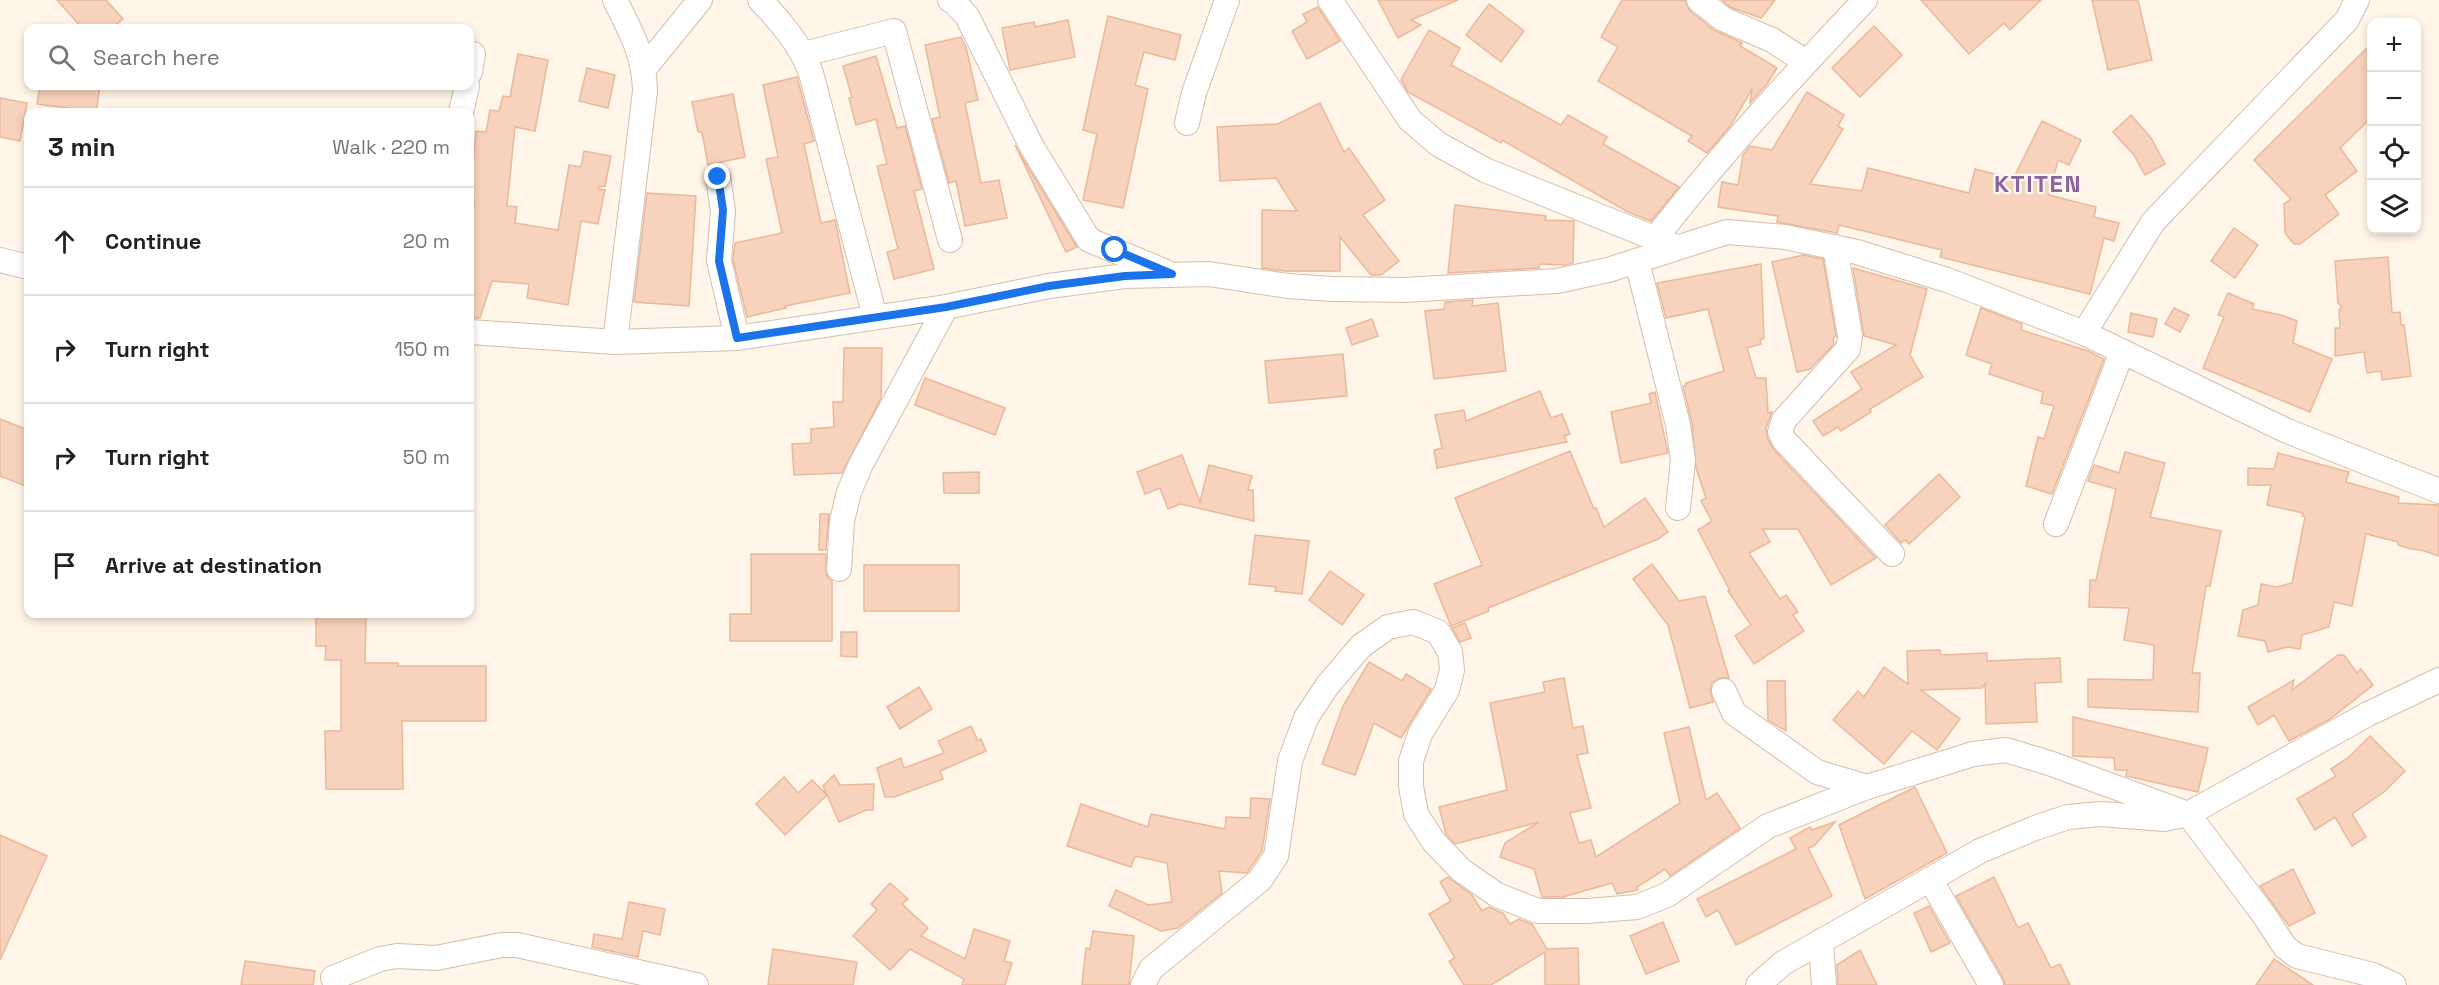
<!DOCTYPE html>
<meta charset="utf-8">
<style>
body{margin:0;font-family:"Space Grotesk",sans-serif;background:#f2f2f2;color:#222}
.controls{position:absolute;right:18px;top:18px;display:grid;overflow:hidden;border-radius:12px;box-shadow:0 3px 9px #0003}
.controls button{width:54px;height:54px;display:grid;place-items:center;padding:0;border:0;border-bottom:2px solid #e0e0e0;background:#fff;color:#222;font:30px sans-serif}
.stop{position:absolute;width:18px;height:18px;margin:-14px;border:4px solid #1a73e8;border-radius:50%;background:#fff}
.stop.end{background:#1a73e8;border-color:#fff;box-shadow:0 2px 6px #0008}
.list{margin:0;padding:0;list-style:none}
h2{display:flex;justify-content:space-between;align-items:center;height:78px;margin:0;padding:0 24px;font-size:26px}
h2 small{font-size:20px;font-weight:400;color:#767676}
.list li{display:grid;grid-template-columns:39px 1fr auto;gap:18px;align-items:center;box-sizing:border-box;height:108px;padding:0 24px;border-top:2px solid #e0e0e0}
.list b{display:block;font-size:22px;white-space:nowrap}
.list em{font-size:20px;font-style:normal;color:#767676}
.icon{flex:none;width:33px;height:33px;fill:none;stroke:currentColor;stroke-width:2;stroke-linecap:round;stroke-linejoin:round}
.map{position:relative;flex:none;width:2439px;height:985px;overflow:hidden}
.search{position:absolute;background:#fff;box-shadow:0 3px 9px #0003;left:24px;top:24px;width:450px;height:66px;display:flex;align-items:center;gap:15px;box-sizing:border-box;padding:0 21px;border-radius:12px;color:#767676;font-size:22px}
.panel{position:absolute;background:#fff;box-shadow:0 3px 9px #0003;left:24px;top:108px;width:450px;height:510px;border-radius:12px}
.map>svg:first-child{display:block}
.building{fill:#f7d2bc;stroke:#ecb89a;stroke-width:1.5}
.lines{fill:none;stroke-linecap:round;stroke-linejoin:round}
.minor-casing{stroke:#d5beae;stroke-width:26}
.minor{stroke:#fff;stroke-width:24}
.route{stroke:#1a73e8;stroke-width:8}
.labels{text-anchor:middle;stroke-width:4.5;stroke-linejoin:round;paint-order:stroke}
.district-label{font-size:24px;font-weight:bold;letter-spacing:1.5px;fill:#8a64a0;stroke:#fff9f0}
</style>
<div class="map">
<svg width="2439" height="985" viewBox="0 0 2439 985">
<rect width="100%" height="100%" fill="#fff5e8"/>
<g class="building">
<path d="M57 0H106L123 19 112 28H82Z"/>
<path d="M1378 0H1458L1411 20 1421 25 1398 38Z"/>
<path d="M1622 0H1685L1690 11 1714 30 1742 43 1740 46 1777 68 1767 84 1750 103 1752 89 1731 125 1707 153 1688 141 1692 136 1598 81 1618 47 1601 37Z"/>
<path d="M1722 0H1775L1761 18 1730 7Z"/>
<path d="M1921 0H2041L2010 30 2004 23 1969 54Z"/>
<path d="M2092 0H2138L2152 60 2108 70Z"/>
<path d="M1489 4 1524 31 1501 62 1466 35Z"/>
<path d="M1318 7 1340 41 1307 59 1292 31 1307 22 1303 14Z"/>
<path d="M1108 16 1181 35 1175 60 1144 52 1135 85 1148 89 1123 208 1083 200 1097 134 1083 130Z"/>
<path d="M1068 20 1075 57 1010 70 1002 28 1034 22 1035 27Z"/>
<path d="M1874 26 1902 55 1860 97 1832 68Z"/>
<path d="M1429 30 1460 48 1451 65 1561 125 1568 115 1607 137 1603 144 1679 187 1651 221 1628 212 1502 140 1501 143 1408 92 1401 80Z"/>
<path d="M961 37 966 47 978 100 965 103 981 183 999 180 1007 218 965 226 956 181 949 183 932 119 940 117 925 45Z"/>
<path d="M2372 43V117L2340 148 2357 171 2325 195 2339 214 2300 244H2294L2285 233 2284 204 2291 199 2254 160Z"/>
<path d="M518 54 548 60 535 131 515 127 507 206 517 207 515 223 558 230 569 165 581 167 584 151 611 156 605 186 598 187V189L605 190 598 224 581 221 568 305 527 298 529 284 492 281 480 318H470V249L474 200H470L476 131 486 132 490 110 499 111 503 96 510 97Z"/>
<path d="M876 56 897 128 905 126 922 189 914 191 934 269 894 279 887 252 898 249 877 166 887 164 876 119 856 125 849 98 852 97 843 66Z"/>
<path d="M587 68 615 75 608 108 579 101Z"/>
<path d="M797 77 814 141 804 144 821 223 835 220 850 293 785 306 786 308 747 317 733 260 735 243 782 233 766 159 778 157 763 85Z"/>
<path d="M40 86H100L96 112 37 104Z"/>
<path d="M1807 92 1844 115 1838 126 1843 129 1810 184 1862 191 1868 168 1969 193 1975 169 2013 179 2042 121 2081 140 2069 165 2058 160 2049 195 2096 207 2094 217 2119 223 2114 241 2104 238 2090 294 1940 257 1942 250 1839 225 1837 233 1777 222 1778 216 1718 207 1722 182 1738 185 1743 155 1750 146 1772 150Z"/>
<path d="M733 94 745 157 708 165 702 132H698L692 102Z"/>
<path d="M0 98 27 103 20 141 0 137Z"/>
<path d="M1320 103 1344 152 1349 148 1385 200 1363 215 1399 261 1381 275H1371L1340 237V271H1285L1262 268V210L1297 211 1276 178 1220 181 1217 127 1278 124Z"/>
<path d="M2131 115 2151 138 2165 164 2145 175 2134 155 2113 132Z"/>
<path d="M1015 145 1020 154 1077 247 1066 252Z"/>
<path d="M647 193 696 196 689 306 634 302Z"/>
<path d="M1455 205 1546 216 1545 220 1574 221 1573 263 1564 265 1540 264 1539 268 1448 273Z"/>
<path d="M2234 228 2258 245 2235 278 2211 261Z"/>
<path d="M1803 255 1823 259 1836 336 1833 338 1834 344 1810 369 1797 372 1772 262Z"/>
<path d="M2388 257 2392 313 2400 312 2401 325H2404L2411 376 2382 380 2381 371 2367 373 2364 352 2335 356V328H2340L2339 310 2342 307 2338 303 2335 261Z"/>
<path d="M1761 264 1764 338 1760 340 1761 344 1747 348 1756 378H1766L1768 413 1772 412 1766 428 1767 438 1774 450 1876 558 1831 585 1798 529H1763L1770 542 1749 553 1780 599 1786 595 1798 612 1793 615 1804 631 1754 664 1735 636 1751 625 1728 591H1730L1698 530 1712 521 1701 501 1706 498 1696 468 1692 423 1683 386H1686V383L1724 371 1708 309 1666 318 1657 283Z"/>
<path d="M1853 268 1927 289 1910 355 1923 377 1870 409 1871 412 1841 431 1838 427 1823 436 1813 421 1862 389 1851 372 1896 345 1864 336Z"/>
<path d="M2228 293 2254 304 2252 309 2281 315 2297 321 2293 343 2332 359 2310 412 2203 368 2224 317 2218 315Z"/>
<path d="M1473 300 1472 306 1498 303 1506 371 1434 379 1425 311 1444 309 1445 302Z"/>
<path d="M1981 308 2022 324 2021 330 2088 351 2104 359 2052 494 2026 486 2038 437 2044 439 2054 406 2041 403 2043 392 1989 374 1992 364 1966 355Z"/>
<path d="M2174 308 2189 315 2180 332 2165 324Z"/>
<path d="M2131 313 2157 319 2153 337 2128 332Z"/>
<path d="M1372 319 1378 336 1352 345 1346 328Z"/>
<path d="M844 348H882L881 398 842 473 794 475 792 444 811 443V429L834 427 833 402H843Z"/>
<path d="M1343 354 1347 396 1269 403 1265 361Z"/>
<path d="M925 378 1005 408 995 435 915 405Z"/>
<path d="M1540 391 1551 418 1562 414 1570 434 1564 436 1567 442 1437 468 1434 450 1442 448 1435 415 1464 410 1466 421Z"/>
<path d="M1655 392 1668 453 1621 463 1611 412 1651 403 1649 394Z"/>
<path d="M0 419 28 430V487L0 476Z"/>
<path d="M1570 451 1594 509 1596 508 1604 527 1645 498 1668 532 1658 539 1488 608 1489 611 1451 626 1434 584 1482 565 1455 498Z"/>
<path d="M2125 452 2165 463 2150 517 2221 531 2210 586H2206L2192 673H2200L2198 712 2088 707V679L2153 680 2154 645 2124 640 2129 608 2089 607 2090 580H2096L2116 489 2088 481 2094 465 2119 473Z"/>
<path d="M2278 453 2349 472 2346 482 2399 497 2398 503 2439 505V556L2421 550 2411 549 2398 545V542L2366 534 2352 606 2334 602 2329 627 2302 635 2300 649 2287 647 2268 652 2265 641 2238 636 2243 610 2258 605 2261 584 2277 587 2292 583 2305 517 2302 516 2303 513 2267 505 2271 485H2248V468L2274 469Z"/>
<path d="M1182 455 1200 502 1209 465 1252 476 1248 490H1253L1254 521 1180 504 1168 509 1160 488 1145 494 1137 472Z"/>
<path d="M979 472V493H944L943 473Z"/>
<path d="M1939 474 1960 497 1909 544 1905 540 1901 543 1885 525Z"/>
<path d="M820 514H829L826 550H819Z"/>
<path d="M1255 535 1309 541 1302 594 1275 591 1276 587 1249 584Z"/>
<path d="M751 554H826V575L832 581V641H730V614H751Z"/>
<path d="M1652 564 1679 601 1705 596 1729 678H1719L1712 683 1710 690 1713 702 1690 708 1668 625 1633 579Z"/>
<rect x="864" y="565" width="95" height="46"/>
<path d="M1330 571 1364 595 1342 625 1309 600Z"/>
<path d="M321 614H366L365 663H398V666H486V721H402L403 789H326L325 731H341V660H325L326 646H316V615Z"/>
<path d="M1465 623 1471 638 1460 642 1452 628Z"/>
<path d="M841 632H857V657L841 656Z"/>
<path d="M1940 650 1941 655 1987 653V661L2060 658 2061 682 2035 683 2037 722 1986 724 1985 684 1982 688 1921 690 1960 719 1937 750 1912 731 1884 764 1833 720 1858 691 1864 697 1884 667 1908 684 1907 651Z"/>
<path d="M2338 655H2344L2357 673 2361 669 2373 685 2330 719 2289 741 2274 715 2258 725 2248 707 2294 680 2292 690Z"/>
<path d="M1369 662 1402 681 1406 674 1431 689 1401 738 1374 723 1355 775 1322 764 1343 706Z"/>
<path d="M1564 678 1573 728 1583 726 1588 753 1577 755 1591 808 1570 813 1579 843 1591 840 1596 857 1680 803 1664 733 1689 727 1706 800 1717 793 1740 828 1670 876 1665 869 1637 887 1638 890 1617 894 1612 883 1563 897H1542L1534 869 1500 857 1505 843 1539 822 1455 844 1446 834 1439 807 1507 790 1490 703 1545 692 1543 682Z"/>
<path d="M1767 681H1785L1786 731 1768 720Z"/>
<path d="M919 687 932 709 900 729 887 707Z"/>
<path d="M2073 717 2208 748 2198 792 2126 776 2127 770H2115L2114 758 2073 756Z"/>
<path d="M971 726 978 741 981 739 986 751 940 771 943 779 894 797H885L877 768 901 758 904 768 944 753 938 741Z"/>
<path d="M2370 736 2405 771 2384 792 2352 814 2366 837 2352 846 2335 817 2315 830 2297 799 2336 776 2331 769 2349 757Z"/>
<path d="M834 775 840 785 874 784 873 810H866L839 822 827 795 785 835 756 804 784 777 798 793 812 780 827 795 823 786Z"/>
<path d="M1915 787 1947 853 1865 899 1839 825Z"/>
<path d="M1251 798 1270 799 1262 851 1247 873 1219 871 1222 893 1178 928 1161 931 1109 906 1116 890 1148 905 1172 902 1167 863 1135 856 1131 867 1067 846 1081 804 1148 827 1151 814 1225 829 1226 817 1250 818Z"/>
<path d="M1835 822 1814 846 1808 848 1832 896 1736 945 1718 910 1706 917 1697 899 1796 849 1790 838 1810 827 1812 830Z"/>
<path d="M0 835 47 856 0 960Z"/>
<path d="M2293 869 2315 913 2289 926 2260 886Z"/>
<path d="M1448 877 1472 895 1482 911 1489 907 1503 913 1510 924 1519 919 1532 924 1547 949 1578 948 1579 985H1545V952L1491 985H1464L1449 961 1455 958 1429 914 1451 901 1440 882Z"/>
<path d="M1994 877 2018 928 2028 923 2051 968 2060 964 2070 985H2005L2003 978 1956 896Z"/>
<path d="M890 883 908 899 902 904 928 928 921 936 965 959 974 929 1010 941 1004 961 1012 963 1005 985H962L964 979 910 949 890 970 853 936 877 910 871 904Z"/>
<path d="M629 902 665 909 660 935 643 931 638 957 592 947 594 934 622 939Z"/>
<path d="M1929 906 1950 943 1931 952 1914 913Z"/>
<path d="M1663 922 1679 961 1646 974 1630 936Z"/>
<path d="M1093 931 1134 936 1129 985H1082L1086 948 1090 949Z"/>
<path d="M773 949 857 962 853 985H768Z"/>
<path d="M1860 950 1877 985H1838L1837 965Z"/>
<path d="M2274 959 2313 985H2256Z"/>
<path d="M245 961 315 971 313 985H241Z"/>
</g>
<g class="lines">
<defs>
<g id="minor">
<path d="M615 0C631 33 644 53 645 91L615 342"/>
<path d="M760 0C781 22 800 44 811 73L875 317"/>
<path d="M950 0 953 1 967 16 1032 147 1089 240 1164 271"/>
<path d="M1330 0 1410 120 1438 144 1485 170 1676 247"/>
<path d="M1699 0 1723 19 1772 40 1806 62"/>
<path d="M804 54 894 31 950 240"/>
<path d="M644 69 700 0"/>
<path d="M470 72 473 54"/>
<path d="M461 112 467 86"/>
<path d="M1187 123 1194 93 1227 0"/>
<path d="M718 177 723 211 719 261 737 338"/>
<path d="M1655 239C1720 155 1792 77 1865 0"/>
<path d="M1835 247 1850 336 1848 349 1784 420 1780 432 1784 440 1892 554"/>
<path d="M0 260 28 267"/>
<path d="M1637 261 1678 425 1683 460 1678 508"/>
<path d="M470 332 615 342 737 338 946 307 1049 286 1125 276 1209 274 1288 286 1333 289 1405 290 1557 281 1608 270 1727 232 1785 237 1857 252 1947 280 2084 333 2287 431 2439 491"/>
<path d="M2084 333 2153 222 2347 20 2357 0"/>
<path d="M2056 524 2122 352"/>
<path d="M839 569 842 521 849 492 861 464 946 307"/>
<path d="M1724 691 1734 713 1817 772 1867 787"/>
<path d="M1930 879 1991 985"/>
<path d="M1821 941 1824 985"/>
<path d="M333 978 380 959 397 956 436 958 502 945H517L696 985"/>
<path d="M1143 985 1151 969 1260 880 1276 856 1290 761 1306 718 1327 686 1361 646 1388 627 1413 622 1438 632 1450 652 1452 670 1447 690 1420 734 1411 761V786L1416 814 1434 842 1461 870 1497 895 1538 911H1587L1637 907 1667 895 1768 826 1867 787 1973 754 2006 750 2052 764 2188 814 2264 915 2285 947 2297 956 2373 975 2394 985"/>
<path d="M1758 985 1783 963 1980 851 2035 828 2068 817 2101 814 2164 819 2188 814 2368 714 2439 680"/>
</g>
</defs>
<use href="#minor" class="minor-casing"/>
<use href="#minor" class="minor"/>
</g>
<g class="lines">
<path class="route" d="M718 177 723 210 719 261 737 338 946 307 1049 286 1125 276 1172 274 1115 250"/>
</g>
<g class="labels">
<g class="district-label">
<text x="2038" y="192">KTITEN</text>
</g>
</g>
</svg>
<div class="controls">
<button>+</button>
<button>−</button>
<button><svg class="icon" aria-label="locate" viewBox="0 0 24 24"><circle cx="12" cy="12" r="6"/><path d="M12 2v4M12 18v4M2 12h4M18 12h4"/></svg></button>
<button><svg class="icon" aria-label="layers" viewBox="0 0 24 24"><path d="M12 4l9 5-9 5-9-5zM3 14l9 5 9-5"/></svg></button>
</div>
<div class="stop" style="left:1115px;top:250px"></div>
<div class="stop end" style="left:718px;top:177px"></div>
<div class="search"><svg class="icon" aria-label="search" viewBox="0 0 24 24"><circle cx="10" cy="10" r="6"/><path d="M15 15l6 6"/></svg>Search here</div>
<section class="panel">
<h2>3 min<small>Walk · 220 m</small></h2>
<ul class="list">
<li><svg class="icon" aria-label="ahead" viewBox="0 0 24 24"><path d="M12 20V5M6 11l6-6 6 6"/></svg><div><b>Continue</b></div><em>20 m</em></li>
<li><svg class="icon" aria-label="right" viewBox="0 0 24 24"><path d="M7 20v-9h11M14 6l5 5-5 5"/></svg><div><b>Turn right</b></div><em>150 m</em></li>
<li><svg class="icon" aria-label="right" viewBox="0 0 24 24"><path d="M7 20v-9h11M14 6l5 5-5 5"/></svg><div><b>Turn right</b></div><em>50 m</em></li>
<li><svg class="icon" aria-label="arrive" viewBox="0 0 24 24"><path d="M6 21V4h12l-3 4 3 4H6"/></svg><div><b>Arrive at destination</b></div></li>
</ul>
</section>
</div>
